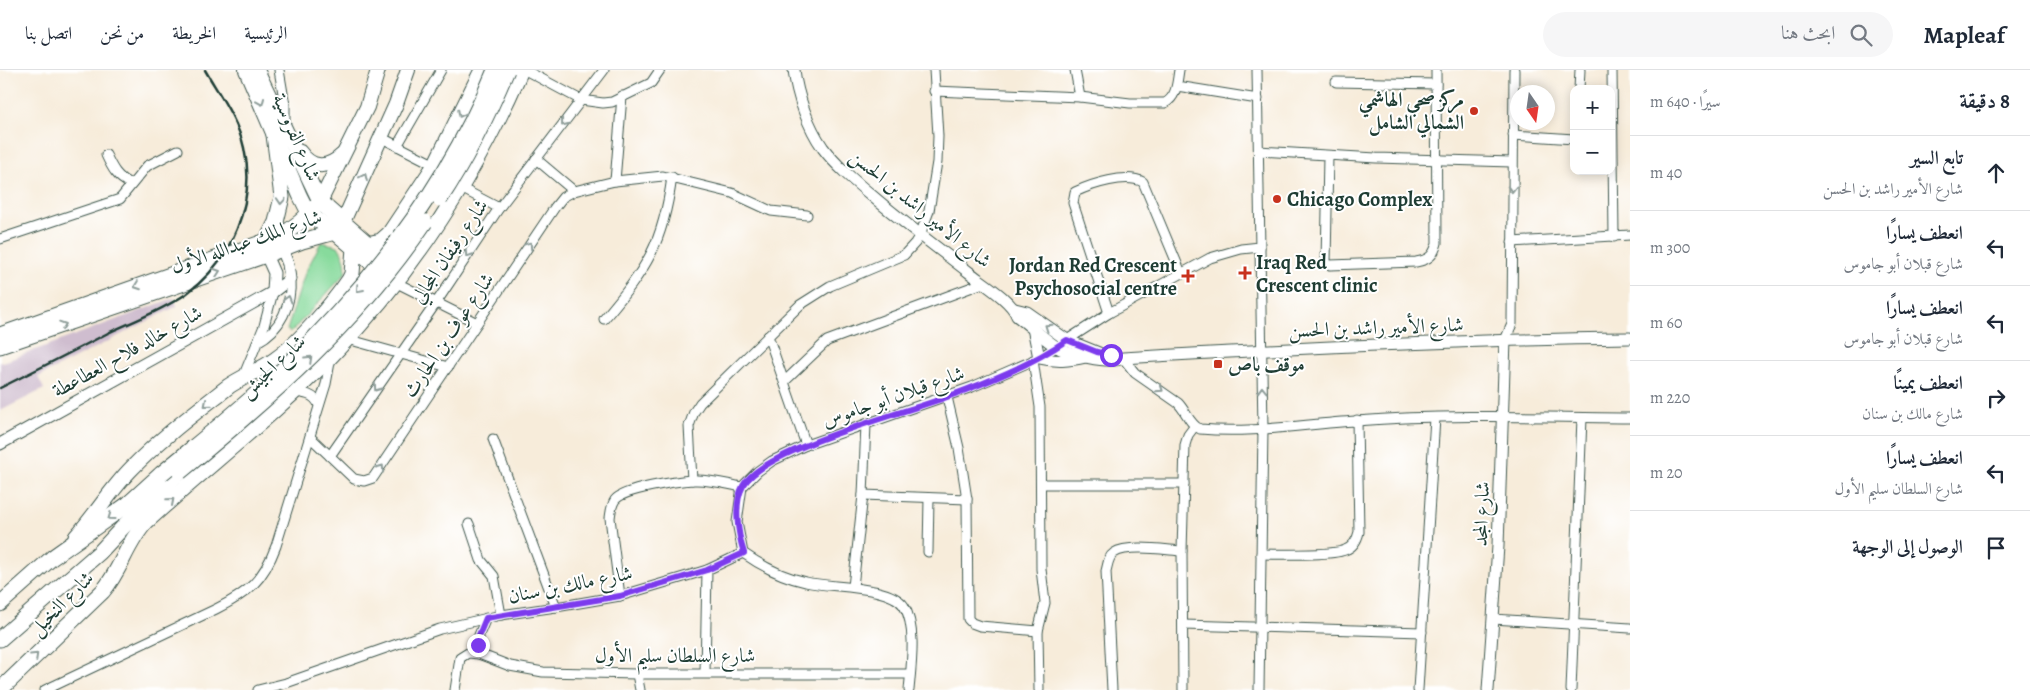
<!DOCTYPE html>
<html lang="ar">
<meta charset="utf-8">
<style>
body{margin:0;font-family:Alegreya,Amiri,serif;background:#f6f6f7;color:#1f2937;direction:rtl}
.controls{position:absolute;right:15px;top:15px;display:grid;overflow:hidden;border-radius:10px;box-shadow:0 2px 12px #0003}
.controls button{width:45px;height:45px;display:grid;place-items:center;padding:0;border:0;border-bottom:1px solid #e0e1e3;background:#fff;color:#1f2937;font:25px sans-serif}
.compass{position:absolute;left:1510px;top:15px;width:45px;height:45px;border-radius:50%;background:#fff;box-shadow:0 2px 12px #0003;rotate:167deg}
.stop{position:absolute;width:15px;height:15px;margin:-11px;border:4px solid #7c3aed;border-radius:50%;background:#fff}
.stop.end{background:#7c3aed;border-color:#fff;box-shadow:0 1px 5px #0008}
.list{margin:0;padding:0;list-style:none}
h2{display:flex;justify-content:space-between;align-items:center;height:65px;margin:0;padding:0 20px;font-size:21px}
h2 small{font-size:16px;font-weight:400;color:#747a83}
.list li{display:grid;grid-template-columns:32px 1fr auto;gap:15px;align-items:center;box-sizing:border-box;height:75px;padding:0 20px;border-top:1px solid #e0e1e3}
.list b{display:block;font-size:19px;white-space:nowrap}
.list p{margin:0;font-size:16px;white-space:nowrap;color:#747a83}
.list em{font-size:16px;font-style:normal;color:#747a83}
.icon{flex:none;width:28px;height:28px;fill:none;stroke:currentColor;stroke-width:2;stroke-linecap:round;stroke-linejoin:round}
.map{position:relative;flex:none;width:1630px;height:620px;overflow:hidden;direction:ltr}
header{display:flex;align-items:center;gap:30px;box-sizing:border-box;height:70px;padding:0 25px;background:#fff;border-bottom:1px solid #e0e1e3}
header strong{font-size:24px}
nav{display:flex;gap:28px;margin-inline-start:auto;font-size:18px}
.search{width:350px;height:45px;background:#f6f6f7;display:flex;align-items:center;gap:12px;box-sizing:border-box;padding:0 18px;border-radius:28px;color:#747a83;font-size:19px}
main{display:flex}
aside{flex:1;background:#fff}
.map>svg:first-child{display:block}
.industrial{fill:#cfbdcf}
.green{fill:#87da9c;stroke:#538c68}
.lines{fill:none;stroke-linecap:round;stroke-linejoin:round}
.minor-casing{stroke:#3f574d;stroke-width:11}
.tertiary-casing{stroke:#3f574d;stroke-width:13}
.secondary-casing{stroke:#3f574d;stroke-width:16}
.primary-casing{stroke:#3f574d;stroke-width:17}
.trunk-casing{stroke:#3f574d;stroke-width:17}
.minor{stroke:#fff;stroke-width:9}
.tertiary{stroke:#fff;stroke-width:11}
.secondary{stroke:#fff;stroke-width:14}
.primary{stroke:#fff;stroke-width:15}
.trunk{stroke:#fff;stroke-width:15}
.rail{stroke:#1f3d34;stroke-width:2.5}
.trunk-bridge-casing{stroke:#3f574d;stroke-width:17;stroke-linecap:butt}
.trunk-bridge{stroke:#fff;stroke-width:15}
.oneway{stroke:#8f9e9a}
.route{stroke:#7c3aed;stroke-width:6}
.poi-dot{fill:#c8321e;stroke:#fff;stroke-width:2}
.labels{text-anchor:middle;stroke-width:4;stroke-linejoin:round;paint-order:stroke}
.poi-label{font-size:20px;font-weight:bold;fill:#1f3d34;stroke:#fff;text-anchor:start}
.street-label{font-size:20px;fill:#1f3d34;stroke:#fff}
</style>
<header>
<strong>Mapleaf</strong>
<div class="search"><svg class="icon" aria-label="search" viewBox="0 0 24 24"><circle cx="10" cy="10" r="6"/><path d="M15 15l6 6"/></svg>ابحث هنا</div>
<nav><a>الرئيسية</a><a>الخريطة</a><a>من نحن</a><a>اتصل بنا</a></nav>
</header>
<main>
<aside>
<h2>8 دقيقة<small>سيرًا · 640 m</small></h2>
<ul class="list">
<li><svg class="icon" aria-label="ahead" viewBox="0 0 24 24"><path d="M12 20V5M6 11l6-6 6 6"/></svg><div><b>تابع السير</b><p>شارع الأمير راشد بن الحسن</p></div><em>40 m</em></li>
<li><svg class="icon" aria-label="left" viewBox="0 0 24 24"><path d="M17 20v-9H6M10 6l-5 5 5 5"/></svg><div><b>انعطف يسارًا</b><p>شارع قبلان أبو جاموس</p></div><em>300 m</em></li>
<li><svg class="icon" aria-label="left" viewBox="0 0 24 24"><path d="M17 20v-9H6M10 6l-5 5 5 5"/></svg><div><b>انعطف يسارًا</b><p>شارع قبلان أبو جاموس</p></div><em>60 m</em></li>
<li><svg class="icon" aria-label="right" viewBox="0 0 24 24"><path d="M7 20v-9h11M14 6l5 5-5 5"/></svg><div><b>انعطف يمينًا</b><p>شارع مالك بن سنان</p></div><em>220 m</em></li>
<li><svg class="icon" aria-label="left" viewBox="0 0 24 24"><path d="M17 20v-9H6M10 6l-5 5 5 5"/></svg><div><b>انعطف يسارًا</b><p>شارع السلطان سليم الأول</p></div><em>20 m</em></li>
<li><svg class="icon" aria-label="arrive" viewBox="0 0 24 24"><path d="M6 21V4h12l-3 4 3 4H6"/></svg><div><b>الوصول إلى الوجهة</b></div></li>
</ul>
</aside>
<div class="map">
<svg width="1630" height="620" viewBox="0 0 1630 620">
<rect width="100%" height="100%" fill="#fff"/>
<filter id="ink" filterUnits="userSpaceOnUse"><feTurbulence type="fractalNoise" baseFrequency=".02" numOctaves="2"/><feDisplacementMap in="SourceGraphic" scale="10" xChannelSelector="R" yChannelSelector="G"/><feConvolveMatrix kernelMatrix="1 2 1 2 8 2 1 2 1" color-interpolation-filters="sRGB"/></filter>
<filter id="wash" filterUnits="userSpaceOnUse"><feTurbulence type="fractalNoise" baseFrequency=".0096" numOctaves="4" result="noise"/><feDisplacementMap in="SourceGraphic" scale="20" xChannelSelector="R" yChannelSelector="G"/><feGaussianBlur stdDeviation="1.12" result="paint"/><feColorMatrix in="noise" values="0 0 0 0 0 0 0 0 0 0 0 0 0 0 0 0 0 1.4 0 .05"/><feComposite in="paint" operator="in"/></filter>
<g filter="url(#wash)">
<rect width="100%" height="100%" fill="#f7ecda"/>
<path class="industrial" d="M174 228 177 236 38 307 44 319 0 341V291L1 293Z"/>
<path class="green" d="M321 172 338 176C344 186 347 192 345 204L291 262 287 260 305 203Z"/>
</g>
<g filter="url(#ink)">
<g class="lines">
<defs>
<g id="minor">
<path d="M279 0 285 35V53"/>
<path d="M525 0 581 30 603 33 612 32 651 13 660 0"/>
<path d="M1075 0 1080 27"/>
<path d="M1257 0 1263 359 1259 620"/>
<path d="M1612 0 1614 167"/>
<path d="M1336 12 1436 14"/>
<path d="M1177 16 1258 29"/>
<path d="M1579 19 1580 0"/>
<path d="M934 21 1080 27 1130 33H1165C1177 27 1177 12 1179 0"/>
<path d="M1513 65 1574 69"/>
<path d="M382 68 435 95"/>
<path d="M397 76 441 0"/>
<path d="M1259 81 1376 88 1512 92"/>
<path d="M106 85C112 98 117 108 131 114"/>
<path d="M1328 86 1326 193 1330 195 1416 192C1429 190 1434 185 1437 173L1436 0"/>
<path d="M536 89 574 121"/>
<path d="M615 111 622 26"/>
<path d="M461 118 499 138"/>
<path d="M0 169 120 129 147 96 178 80"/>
<path d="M1512 172 1630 165"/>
<path d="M395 212 477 253"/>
<path d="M1109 243 1073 133 1075 122C1092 114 1126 103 1143 112L1181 203"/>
<path d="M604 249C647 198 663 174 672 107"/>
<path d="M768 266 806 375"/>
<path d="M347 269 448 297"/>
<path d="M1505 270 1512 254 1514 0"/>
<path d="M257 272C281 260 292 234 290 209"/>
<path d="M1123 288 1135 303 1178 333C1186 341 1190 355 1200 359 1252 364 1304 354 1356 351 1447 344 1539 347 1630 348"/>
<path d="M1033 290 1040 337 1041 499 1045 533 1038 561 1039 620"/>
<path d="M243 307 264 256 273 222"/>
<path d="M785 311 827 271 983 213"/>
<path d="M293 322C305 323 314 324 319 335"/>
<path d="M947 327 959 378 967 429 968 549 972 553 980 556 1038 561"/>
<path d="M310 367 354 409 364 411 373 408 555 137 563 127 574 121 615 111 663 106 732 123 771 141 807 145"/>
<path d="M493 369 556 537"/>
<path d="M330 386 436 233 499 138 604 0"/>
<path d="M692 410 689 356 694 342 700 333 800 235 830 216 904 185 915 173 920 165 929 141 937 92 938 66 934 0"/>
<path d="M1042 414H1184"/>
<path d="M863 425 967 429"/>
<path d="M469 454 481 490 494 506 501 545"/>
<path d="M928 482 929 428"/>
<path d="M1261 484C1280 484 1330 486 1345 480 1353 477 1357 471 1359 462L1357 350"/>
<path d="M853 517 863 425 866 354"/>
<path d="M620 526 610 448C611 441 611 436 615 430 623 419 678 411 693 410 709 409 726 414 742 417"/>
<path d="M1493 549 1630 558"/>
<path d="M1183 555 1422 562"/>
<path d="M479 584V565L486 548"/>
<path d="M705 603 707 500"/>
<path d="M637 604 640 620"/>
<path d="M45 620 216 539C248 523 263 511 276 476L326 314 331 287"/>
<path d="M258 620 286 613 440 559 501 545 556 537 620 526 707 500 743 483"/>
<path d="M455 620 460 588 468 583 479 584 510 596 543 602 637 604H910"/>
<path d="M909 620C911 597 917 557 904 536 890 515 831 518 806 512 782 507 763 497 743 483L737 452 742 417 758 401 772 391 806 375 972 317 1039 288 1109 243 1210 188 1241 179 1260 177"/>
<path d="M1112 620 1106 501C1108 494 1108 487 1114 483 1128 474 1165 480 1182 481"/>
<path d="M1183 620 1182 481 1185 375 1188 365 1194 357"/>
<path d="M1418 620 1435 348"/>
<path d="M1571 620 1582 348"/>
</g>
<g id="tertiary">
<path d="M794 0C797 25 808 57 823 78 838 98 858 114 877 130 908 156 939 179 970 203 983 213 1012 231 1017 246 1030 256 1042 267 1055 276 1068 284 1109 295 1123 288 1292 278 1461 270 1630 268"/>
<path d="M266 185 274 203 273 222"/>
<path d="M1015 239 1027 242 1067 270 1099 283"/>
<path d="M1033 258 1039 288C1056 292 1069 291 1086 287"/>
<path d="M0 374 273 222 290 209 288 194 282 179"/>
<path d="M1488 620 1498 476 1505 270"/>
</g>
<g id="secondary">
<path d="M246 0 300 126 309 144"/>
<path d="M257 0 320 132"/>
<path d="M300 82C312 99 327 99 342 85"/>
<path d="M320 132 367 37 378 0"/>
<path d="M343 152 396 34 408 0"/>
</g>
<g id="primary">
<path d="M309 144 335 162 386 205"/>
<path d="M266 172 276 152 282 127 274 65"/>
<path d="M367 174 381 171 389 164 435 95 482 0"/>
<path d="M0 265 278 167C295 158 308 146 320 132L394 197"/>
<path d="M0 276 266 185 302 171 335 162 343 152"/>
<path d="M76 467C96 445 111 419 132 398 161 368 196 342 229 316 244 306 261 300 276 289 298 274 334 232 349 210L352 204 354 178"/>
<path d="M0 620 103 521C121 500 127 472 146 452 207 396 274 345 332 285 412 203 475 105 521 0"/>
</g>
<g id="trunk">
<path d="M0 534 53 487 128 434 161 404"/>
<path d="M0 569 100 482 125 455 180 402"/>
</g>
</defs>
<use href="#minor" class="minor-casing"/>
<use href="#tertiary" class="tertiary-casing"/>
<use href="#secondary" class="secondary-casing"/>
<use href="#primary" class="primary-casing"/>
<use href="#trunk" class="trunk-casing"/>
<use href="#minor" class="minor"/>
<use href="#tertiary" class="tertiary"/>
<use href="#secondary" class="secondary"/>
<use href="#primary" class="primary"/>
<use href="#trunk" class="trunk"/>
<path class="rail" d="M0 318C36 300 72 282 108 263 134 251 163 240 186 224 231 191 257 133 244 78 238 50 219 24 205 0"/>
<defs>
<g id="trunk-bridge">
<path d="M440 129C467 88 488 45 507 0"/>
<path d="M180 402C271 327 359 250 425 152"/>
<path d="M161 404C202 370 244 337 282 300 372 214 448 116 495 0"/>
</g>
</defs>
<use href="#trunk-bridge" class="trunk-bridge-casing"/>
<use href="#trunk-bridge" class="trunk-bridge"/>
</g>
<defs><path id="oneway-chevron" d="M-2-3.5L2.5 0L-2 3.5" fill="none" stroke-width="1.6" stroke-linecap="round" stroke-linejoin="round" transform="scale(1.25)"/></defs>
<g class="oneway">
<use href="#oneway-chevron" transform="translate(261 32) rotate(67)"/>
<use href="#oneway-chevron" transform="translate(461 44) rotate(117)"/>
<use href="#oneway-chevron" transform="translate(564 53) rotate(128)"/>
<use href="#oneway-chevron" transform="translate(364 107) rotate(-65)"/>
<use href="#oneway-chevron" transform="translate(1512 119) rotate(91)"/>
<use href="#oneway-chevron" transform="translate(281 131) rotate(94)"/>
<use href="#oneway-chevron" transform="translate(529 175) rotate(-56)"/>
<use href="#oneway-chevron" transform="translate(468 184) rotate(123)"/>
<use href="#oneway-chevron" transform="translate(217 202) rotate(-19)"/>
<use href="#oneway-chevron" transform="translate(137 216) rotate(160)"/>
<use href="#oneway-chevron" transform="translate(359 219) rotate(131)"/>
<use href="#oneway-chevron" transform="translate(288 229) rotate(-75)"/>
<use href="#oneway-chevron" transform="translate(63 255) rotate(-19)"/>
<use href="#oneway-chevron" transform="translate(1048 257) rotate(-145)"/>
<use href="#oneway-chevron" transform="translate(309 289) rotate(-44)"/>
<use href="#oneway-chevron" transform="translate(377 318) rotate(125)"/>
<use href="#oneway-chevron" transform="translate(1160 319) rotate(33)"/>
<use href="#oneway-chevron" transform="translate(1262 320) rotate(-91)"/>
<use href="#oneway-chevron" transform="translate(207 334) rotate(140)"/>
<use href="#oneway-chevron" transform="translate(381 398) rotate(-55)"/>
<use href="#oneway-chevron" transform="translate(171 431) rotate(-41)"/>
<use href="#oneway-chevron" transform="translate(111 447) rotate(144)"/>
<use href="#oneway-chevron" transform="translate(35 586) rotate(-44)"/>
</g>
</g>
<g class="lines" filter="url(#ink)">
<path class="route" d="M478 575 479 565 486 548 620 526 707 500 744 483C738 464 733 434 743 416 763 379 904 343 947 327 988 312 1031 295 1067 270L1097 282 1111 285"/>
</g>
<g class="poi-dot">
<circle cx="1474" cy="41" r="5"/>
<circle cx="1277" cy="129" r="5"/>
<path d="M1242.5 195.5h5v5h5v5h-5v5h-5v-5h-5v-5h5z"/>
<path d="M1185.5 198.5h5v5h5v5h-5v5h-5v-5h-5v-5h5z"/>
<rect x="1213" y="289" width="10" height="10" rx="2.5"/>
</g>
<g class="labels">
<g class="poi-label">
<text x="1464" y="36" text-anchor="end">مركز صحي الهاشمي<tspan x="1464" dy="23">الشمالي الشامل</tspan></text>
<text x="1287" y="136">Chicago Complex</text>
<text x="1256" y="199">Iraq Red<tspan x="1256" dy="23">Crescent clinic</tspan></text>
<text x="1177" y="202" text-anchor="end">Jordan Red Crescent<tspan x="1177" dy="23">Psychosocial centre</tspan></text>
<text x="1228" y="301">موقف باص</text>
</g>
<g class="street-label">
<text transform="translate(297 67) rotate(67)" y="7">شارع الفروسية</text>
<text transform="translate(921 138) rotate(39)" y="7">شارع الأمير راشد بن الحسن</text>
<text transform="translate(246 171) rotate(-19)" y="7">شارع الملك عبدالله الأول</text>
<text transform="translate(449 181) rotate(-56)" y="7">شارع رفيفان المجالي</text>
<text transform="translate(1376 257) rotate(-2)" y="7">شارع الأمير راشد بن الحسن</text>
<text transform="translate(448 265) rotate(-56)" y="7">شارع عوف بن الحارث</text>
<text transform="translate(127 281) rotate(-29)" y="7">شارع خالد فلاح العطاعطة</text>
<text transform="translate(272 296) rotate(-43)" y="7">شارع الجيش</text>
<text transform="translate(893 326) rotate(-19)" y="7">شارع قبلان أبو جاموس</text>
<text transform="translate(1481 444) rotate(-88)" y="7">شارع المجد</text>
<text transform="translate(570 514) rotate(-11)" y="7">شارع مالك بن سنان</text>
<text transform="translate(61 533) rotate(-45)" y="7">شارع النخيل</text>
<text x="675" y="592">شارع السلطان سليم الأول</text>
</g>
</g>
</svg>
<div class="controls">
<button>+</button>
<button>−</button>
</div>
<svg class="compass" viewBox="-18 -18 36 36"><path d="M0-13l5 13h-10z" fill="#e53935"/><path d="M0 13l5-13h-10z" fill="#747a83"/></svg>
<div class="stop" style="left:1111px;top:285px"></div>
<div class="stop end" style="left:478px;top:575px"></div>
</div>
</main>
